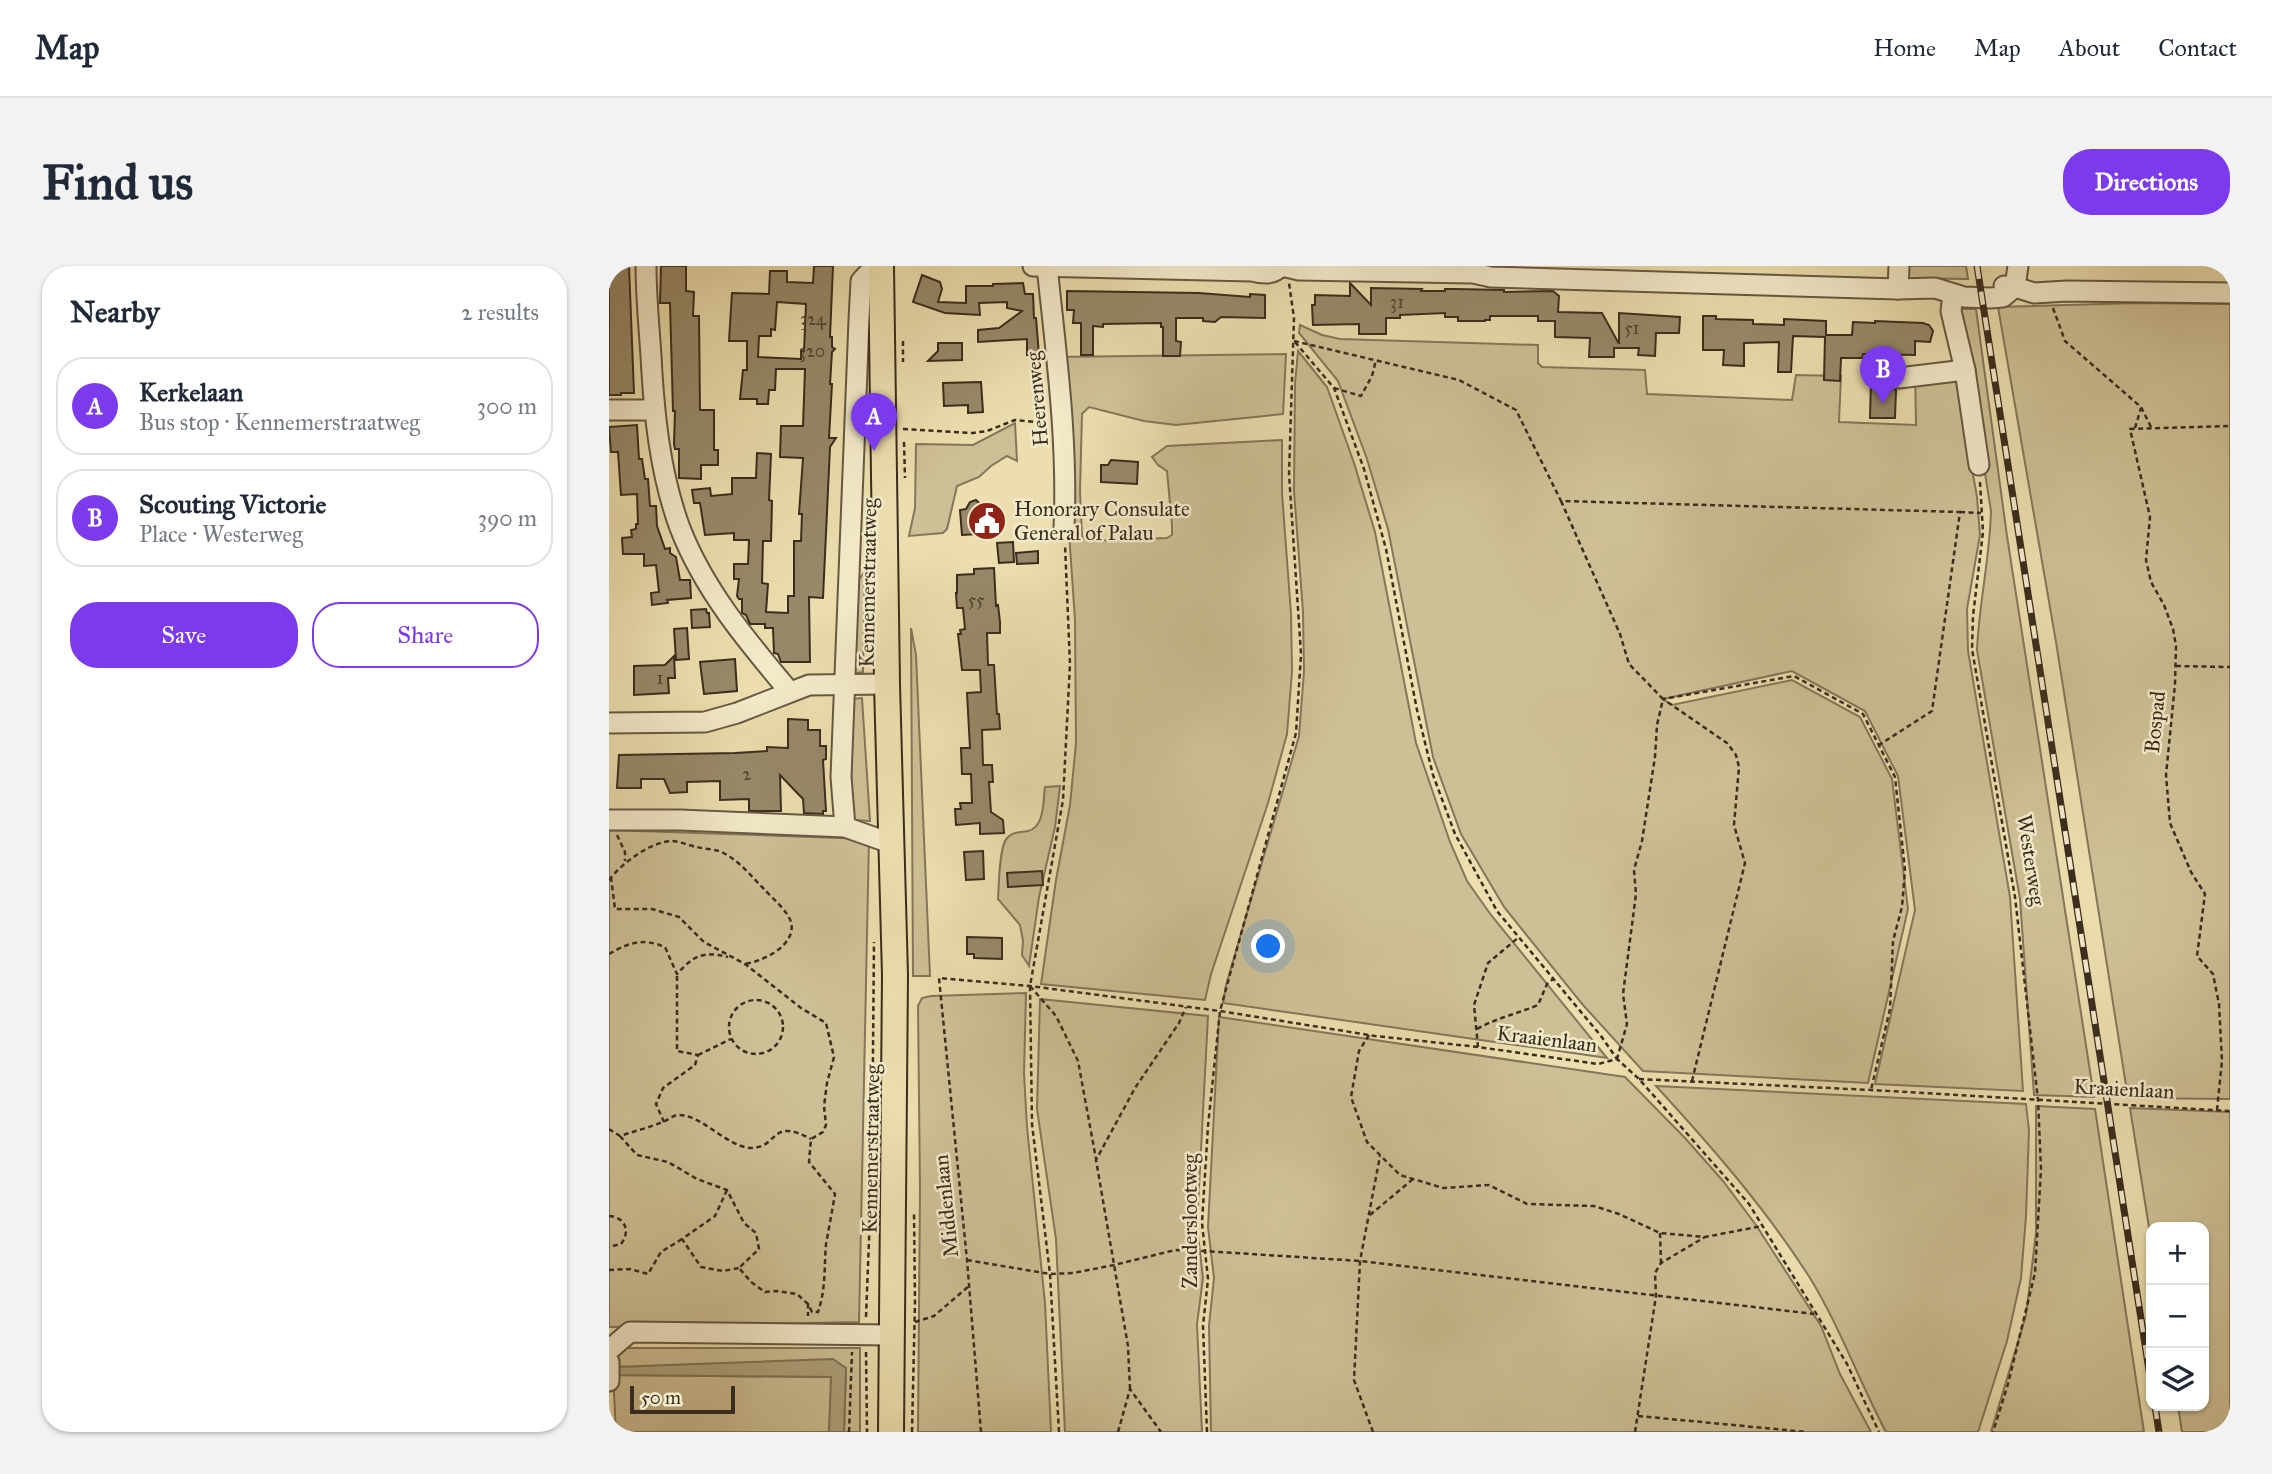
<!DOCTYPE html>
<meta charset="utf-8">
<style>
body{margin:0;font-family:"IM FELL Great Primer",serif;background:#f2f2f3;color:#1f2937}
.controls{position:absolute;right:21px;bottom:21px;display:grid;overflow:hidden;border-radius:14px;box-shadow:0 2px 5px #0004}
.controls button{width:63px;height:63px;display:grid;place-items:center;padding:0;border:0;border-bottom:2px solid #e0e1e3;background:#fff;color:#1f2937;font:35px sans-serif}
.scale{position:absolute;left:21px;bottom:18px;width:105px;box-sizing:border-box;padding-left:7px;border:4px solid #3a2d1e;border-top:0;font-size:19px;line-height:24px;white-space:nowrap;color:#3a2d1e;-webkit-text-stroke:5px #f3eaca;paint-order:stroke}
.you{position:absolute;left:660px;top:681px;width:24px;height:24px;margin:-18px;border:5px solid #fff;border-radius:50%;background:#1a73e8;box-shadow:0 0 0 10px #1a73e833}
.badge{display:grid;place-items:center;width:46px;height:46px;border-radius:50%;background:#7c3aed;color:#fff;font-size:23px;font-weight:700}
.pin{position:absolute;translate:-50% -58px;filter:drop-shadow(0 2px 4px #0008)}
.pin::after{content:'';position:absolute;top:37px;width:24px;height:21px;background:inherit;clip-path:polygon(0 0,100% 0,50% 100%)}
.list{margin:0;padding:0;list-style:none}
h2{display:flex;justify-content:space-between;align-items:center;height:91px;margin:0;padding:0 28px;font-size:30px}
h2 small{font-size:23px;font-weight:400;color:#747a83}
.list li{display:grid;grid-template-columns:46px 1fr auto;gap:21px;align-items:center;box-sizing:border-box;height:98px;margin:0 14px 14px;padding:0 14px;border:2px solid #e0e1e3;border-radius:28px}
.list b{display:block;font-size:26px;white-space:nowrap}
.list p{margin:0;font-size:23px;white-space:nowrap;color:#747a83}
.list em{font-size:23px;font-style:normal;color:#747a83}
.actions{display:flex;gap:14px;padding:21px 28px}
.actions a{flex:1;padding:16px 0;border:2px solid #7c3aed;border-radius:28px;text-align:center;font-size:24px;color:#7c3aed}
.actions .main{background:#7c3aed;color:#fff}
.icon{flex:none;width:38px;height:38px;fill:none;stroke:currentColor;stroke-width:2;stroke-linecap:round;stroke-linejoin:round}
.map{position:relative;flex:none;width:1621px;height:1166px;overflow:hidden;border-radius:28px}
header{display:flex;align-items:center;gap:42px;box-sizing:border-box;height:98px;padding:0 35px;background:#fff;border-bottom:2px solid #e0e1e3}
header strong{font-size:33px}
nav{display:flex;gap:38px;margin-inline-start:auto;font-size:24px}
.intro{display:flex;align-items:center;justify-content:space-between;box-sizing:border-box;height:168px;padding:0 42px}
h1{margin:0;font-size:49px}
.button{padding:18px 32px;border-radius:28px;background:#7c3aed;color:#fff;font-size:24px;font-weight:700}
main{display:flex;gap:42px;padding:0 42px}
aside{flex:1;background:#fff;border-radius:28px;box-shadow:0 2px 5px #0004}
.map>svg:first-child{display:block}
.green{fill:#cec096;stroke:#84765a;stroke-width:2}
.water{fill:#afa27d;stroke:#807357;stroke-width:2}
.building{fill:#978969;stroke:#3a2d1e;stroke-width:2;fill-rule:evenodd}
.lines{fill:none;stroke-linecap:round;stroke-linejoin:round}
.minor-casing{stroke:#665942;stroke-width:23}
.major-casing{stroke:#3a2d1e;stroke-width:28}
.path{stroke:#3a2d1e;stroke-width:2.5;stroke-dasharray:5 3.5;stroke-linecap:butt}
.minor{stroke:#f3eaca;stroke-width:19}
.major{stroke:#ecdeae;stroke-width:24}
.rail-casing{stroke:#3a2d1e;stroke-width:7}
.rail{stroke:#f3eaca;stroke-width:4.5;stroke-dasharray:13;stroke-linecap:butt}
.labels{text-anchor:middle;stroke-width:5;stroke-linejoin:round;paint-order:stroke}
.number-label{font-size:18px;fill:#514431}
.street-label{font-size:21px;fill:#3a2d1e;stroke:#f3eaca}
.poi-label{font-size:21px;fill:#3a2d1e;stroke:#f3eaca;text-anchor:start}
</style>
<header>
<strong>Map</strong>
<nav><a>Home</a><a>Map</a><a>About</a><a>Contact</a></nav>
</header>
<div class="intro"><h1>Find us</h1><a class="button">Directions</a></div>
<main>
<aside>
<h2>Nearby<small>2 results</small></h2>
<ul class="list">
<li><span class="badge">A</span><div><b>Kerkelaan</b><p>Bus stop · Kennemerstraatweg</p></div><em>300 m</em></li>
<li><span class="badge">B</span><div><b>Scouting Victorie</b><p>Place · Westerweg</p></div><em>390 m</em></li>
</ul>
<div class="actions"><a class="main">Save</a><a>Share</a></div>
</aside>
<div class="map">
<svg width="1621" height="1166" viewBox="0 0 1621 1166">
<rect width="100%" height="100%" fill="#ecdeae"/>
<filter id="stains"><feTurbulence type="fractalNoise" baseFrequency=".00286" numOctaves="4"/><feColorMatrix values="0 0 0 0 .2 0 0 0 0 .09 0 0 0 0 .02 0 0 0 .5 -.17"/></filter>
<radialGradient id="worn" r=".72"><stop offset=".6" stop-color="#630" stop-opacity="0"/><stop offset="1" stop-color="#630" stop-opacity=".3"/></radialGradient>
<g class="green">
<path d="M1294 0H1357L1359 13 1296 12Z"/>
<path d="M1528 37 1621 38V833L1519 832 1447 376 1389 41Z"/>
<path d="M1350 43H1367L1398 270 1485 831 1425 829 1411 633 1368 384C1370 337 1381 291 1382 245Z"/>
<path d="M691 59 713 69 731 73 929 79V97L933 101 1036 104 1038 128 1183 134 1187 109 1232 110 1230 156 1307 159 1306 100 1345 102 1368 231 1371 269 1358 343 1359 385 1401 631 1414 825 1266 818 1306 644 1289 510 1256 445 1183 405 1054 433 1063 439 1183 414 1251 451 1283 513 1299 643 1259 817 1034 805 974 739 895 641 852 568 824 491 779 263 758 193 729 115 690 67Z"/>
<path d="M689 85 718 121 745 197 766 266 807 477 841 576 858 615 882 649 998 792 614 737 617 719 690 470 695 405 694 346 685 225 686 118Z"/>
<path d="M677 88 674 148 567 159 535 155 480 141 473 148 471 225 473 270 479 275 558 272 563 269V259L558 205 549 199 543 191 558 180 673 174V227L682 348 683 405 678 468 659 537 602 708 596 734 432 718 447 614 461 539 467 477 466 354 448 91Z"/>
<path d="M406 157 408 195 398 190 382 200 370 211 348 220 338 263 334 267 300 270 306 242 307 178 364 179Z"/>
<path d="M256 305 254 406 244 408 247 318Z"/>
<path d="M302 362 307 389 321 710H304Z"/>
<path d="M253 432 261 555 242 554 243 433Z"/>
<path d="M451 520 446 561 430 631 420 700 413 689 414 675 411 659 389 633C390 619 390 581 398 572 404 565 411 567 419 565 436 561 434 534 436 521Z"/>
<path d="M0 564 260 573 250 1056 0 1061Z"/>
<path d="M417 727 415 808 418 861 436 1037 442 1166H309L311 923 309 740 313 732 322 730Z"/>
<path d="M431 733 599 750 588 960 594 1012 588 1058 593 1166H456L447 973 428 843Z"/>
<path d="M610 751 1016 811 1076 872 1114 915 1147 959 1212 1060 1231 1108 1262 1166H602L600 1060 605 1012 599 961Z"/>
<path d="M1047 820 1417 838 1420 864 1417 950 1412 1012 1398 1075 1369 1166H1277C1250 1115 1231 1061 1201 1012 1157 943 1103 881 1047 820Z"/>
<path d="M1427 840 1486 843 1535 1166H1382L1417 1049 1427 967Z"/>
<path d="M1521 842 1621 846V1166H1573L1569 1140H1595V961H1542V974Z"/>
<path d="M7 1082H251V1166H235L237 1102 6 1101Z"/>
<path d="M4 1109 223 1111 220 1166H7Z"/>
</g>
<path class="water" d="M224 1093 237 1102 235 1166H220L222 1111 4 1109 6 1101Z"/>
<g class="building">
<path d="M0 0H20L25 127H12V129H0Z"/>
<path d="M52 0H77V25L85 26 84 50H90L91 144H105V184H109V199H92V213L70 212V183H66L65 178 66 145H64L61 37H51Z"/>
<path d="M205 0H224L221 71H223V81L226 83 223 86 221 118H223L220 172H227L221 181 214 332 200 331 201 396H172L169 388 165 387 164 362H156V358H141L137 349 133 347V333H130L128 330 130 313H125V298H139L140 274H125V267L96 269 91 237H85L83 224 101 222 102 230 123 228V212H147L148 187 162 188 160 234 163 235 162 275H154L153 317 159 318 157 346 179 347V330H185V275H192L193 248H190L194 192 171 191 172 160H194L196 103H167L166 124H160L159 138H148V133H131L134 104H138V75H120L123 27 160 28 161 5H178V16L204 17ZM168 36 197 38 195 85H192V93L149 91 150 70H162V63L166 64Z"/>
<path d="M313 9 331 16 333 23 329 36 357 37V20H384V18L414 17 416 28H424L425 52H427L430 89H418V73L369 76V64L390 62 413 45 398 42V36L370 37 371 49 336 47 304 36Z"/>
<path d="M741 17 762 39V22L813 23 812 25H836V23H846L895 24V26L944 25 950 30 949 46 993 47 1010 78V47L1071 51 1070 67H1047L1046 90 1029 89 1030 82H1005V91H980L981 72 946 71V55H929V50H881V54H876V55H849V51H836V47L791 49V52H777V68H750V58L704 59 703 39H706V29L741 30Z"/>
<path d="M458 25 590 27 641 31V28L656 29V52L612 51 606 56 594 55V52H567V75L572 76 571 90H554V61H552V57L494 58V61L484 60V89H472V57H464L465 44H458Z"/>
<path d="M1094 50H1107V53L1144 54V58L1175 59V53L1217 55V69H1243L1244 56 1266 57V55L1314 57 1320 59 1324 65 1321 76 1306 75V89L1254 88 1253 92H1232L1231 115 1215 114 1216 71 1184 70 1182 106H1169L1170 76 1135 77V100L1114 99 1115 84H1094Z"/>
<path d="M329 77H353V94L319 95 329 85Z"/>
<path d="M1262 114 1278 115 1281 120 1287 124 1286 152H1261Z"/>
<path d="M372 116 374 146 359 147V139L335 140 334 117Z"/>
<path d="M28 159 30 193H33L36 213H39L41 240H47L48 260 56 283 61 282V287L67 291 71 314H81L82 332 58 334 59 337 43 339 42 327 50 326 47 299 35 300V288H14L13 272 23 271 22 264 27 263V258H29L28 228 12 229 9 186H2L0 161Z"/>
<path d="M502 194 529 196 528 218 492 216V199H499Z"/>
<path d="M367 234 372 239 373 253 388 252 389 267 353 269 351 244 357 243 361 236Z"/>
<path d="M404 276 405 296 390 297 388 277Z"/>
<path d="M429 285V297L408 298 407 287Z"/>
<path d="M385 302 387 340 389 339 391 356V367H378L379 399H385L388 448H390L391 463 373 464 374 499H383L384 516H380L382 546 394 554 395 567 371 568V557L347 559 346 543H352L351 537H363L362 508H353L352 482H361L358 427 372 426 371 404H353L349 368H352L351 364 356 363 354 342H348L347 327H348V309L365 308V303Z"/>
<path d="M97 343 98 347H100L101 361 83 362 82 344Z"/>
<path d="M78 362 80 393 67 394 65 363Z"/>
<path d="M65 390 66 412H59L60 427 25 429V400L56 399Z"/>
<path d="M126 393 128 425 95 428 91 396Z"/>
<path d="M179 453 199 454V464H211V480H217V493L214 494 217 545H214V548L195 547 194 533 171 509 172 545H140V533L111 534V515L78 516V526L61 527 55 513H32V522H8L10 489 126 487 158 485V481L179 482Z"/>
<path d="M374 585 375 613 357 614 355 586Z"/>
<path d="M433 605 434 619 399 621 398 607Z"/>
<path d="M358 671 393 672V693L365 692V688H358Z"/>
</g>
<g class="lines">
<defs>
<g id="minor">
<path d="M37 0C37 30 40 60 42 90 45 148 51 208 71 262 95 324 138 375 180 425"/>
<path d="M424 0 643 5C654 8 664 9 672 0"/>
<path d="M438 0C447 87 459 174 455 262"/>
<path d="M673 0 690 4 864 7 882 11 1289 23 1326 22 1355 31 1381 32 1394 31 1406 21"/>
<path d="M1395 20 1406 21 1425 27 1458 25 1621 27"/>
<path d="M1406 21 1409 0"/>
<path d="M1289 23 1290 0"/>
<path d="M1344 28 1342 45 1356 104 1370 199"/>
<path d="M1290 112 1356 104"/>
<path d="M0 144H45"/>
<path d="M0 457 96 456 128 447 200 419 278 418"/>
<path d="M0 554H71L236 561 284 578"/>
<path d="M236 561 232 511 250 54 252 15 266 0"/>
<path d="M0 1084 21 1066 282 1069"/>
<path d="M0 1096V1115"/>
</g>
<path id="major" d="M272 0 278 418 286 709 282 1166"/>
</defs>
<use href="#minor" class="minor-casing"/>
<use href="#major" class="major-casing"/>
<g class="path">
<path d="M1444 42 1456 75 1532 141 1542 161"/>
<path d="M294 75V96"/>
<path d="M685 75 850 114 907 144 952 235 1351 246 1323 445 1270 479"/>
<path d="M686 76 725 122 755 203 777 283 808 444 824 509 846 568 888 645 992 770 1008 793"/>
<path d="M725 122 752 130 763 110 767 94"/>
<path d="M1526 162 1532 142"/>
<path d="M294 163 364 167 378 165 406 154 439 157"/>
<path d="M295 176 296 212"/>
<path d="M1371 216 1374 266 1364 350 1363 383 1406 631 1429 834 1432 903 1426 1007 1399 1118 1384 1166"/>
<path d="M952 235 1011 368 1020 398 1054 433 1048 459 1046 491 1033 575 1025 604 1027 628 1014 728 1018 758 1008 793"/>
<path d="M1351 246 1372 247"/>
<path d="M1567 400 1621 401"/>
<path d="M8 569 16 586V595"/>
<path d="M2 611 6 643H43L70 651 95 676 136 698 192 742 217 757 225 791 218 817 215 840 217 859 214 866 202 873 200 896 226 928C223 945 220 962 217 978 215 1002 217 1023 209 1046H203L199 1038V1050"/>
<path d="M0 614C12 598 41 576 62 575 70 575 81 580 88 581 95 583 103 583 110 585 128 592 142 610 155 623 163 632 178 644 182 656 188 680 152 696 135 698"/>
<path d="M0 688C21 676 34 672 56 681L68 708C85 689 94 685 119 691"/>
<path d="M421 720 447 750 469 795 487 893"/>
<circle cx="147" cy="761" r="27"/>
<path d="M868 763C887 752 908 748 929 739L938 718 944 713"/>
<path d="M760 769 750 785 742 831 758 876 791 909 834 922 880 919 918 938 985 940 1010 948 1051 967 1096 971 1153 960"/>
<path d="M869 781 865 739 879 697 910 671"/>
<path d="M89 789 122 773"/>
<path d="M1030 813 1262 824 1621 845"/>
<path d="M1083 815 1136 597 1125 559 1130 501 1127 489 1118 477 1054 433 1185 410 1254 448 1286 511 1296 604 1293 641 1284 675 1281 743 1262 824"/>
<path d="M1608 844 1613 795 1610 738 1604 708 1588 690 1596 628 1582 606 1561 557 1557 509 1566 418 1567 380 1564 363 1555 339 1542 316 1537 294 1541 251 1521 163 1621 160"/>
<path d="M55 856 47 838 54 822 86 799 89 789 68 785V708"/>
<path d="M0 863 11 870C25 865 40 862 53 856 58 855 63 850 68 849 92 847 118 882 143 882 170 881 161 851 202 873"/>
<path d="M11 870 28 889 59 896 88 913 118 924 135 957 147 967 150 983 130 1002 142 1016 156 1026 167 1025 188 1028 199 1038"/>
<path d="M118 924 106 950 73 973 92 1001 114 1005 130 1002"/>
<path d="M761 949 804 913"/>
<path d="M0 950C16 951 22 965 12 978L0 981"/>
<path d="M1051 967 1052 997"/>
<path d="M358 994 441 1008 464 1007 505 999 566 984 595 985 751 995 1205 1048"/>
<path d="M0 1004 21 1003 39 1008 52 986 73 973"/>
<path d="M257 1051 263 897 265 676"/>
<path d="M306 1056 325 1050 360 1020"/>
<path d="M257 1086 258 1166"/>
<path d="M521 1123 519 1080 487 894 526 822 570 757 577 741"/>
<path d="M1029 1150 1198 1166"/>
<path d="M240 1166 243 1086"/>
<path d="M303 1166 306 1036 305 945"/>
<path d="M372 1166 358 994 330 712 421 720 611 745 766 770 869 781 989 798 1008 793 1030 813 1140 938 1238 1098 1270 1166"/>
<path d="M450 1166 441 1008 423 858 421 720 454 534 461 398 456 279"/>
<path d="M509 1166 521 1123 552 1166"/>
<path d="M598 1166 594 1060 599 1013 593 957 599 860 611 745 687 467 692 388 680 208 685 52 680 17"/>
<path d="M764 1166 745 1114 751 995 771 890"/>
<path d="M1026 1166 1047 1030 1046 1007 1052 997 1096 971"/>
</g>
<use href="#minor" class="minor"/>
<use href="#major" class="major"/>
<defs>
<g id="rail">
<path d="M1368 0 1542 1117"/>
<path d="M1546 1140 1550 1166"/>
</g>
</defs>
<use href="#rail" class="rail-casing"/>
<use href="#rail" class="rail"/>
</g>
<defs>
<symbol id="civic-disc" viewBox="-11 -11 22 22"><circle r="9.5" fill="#8f2418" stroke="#f3eaca"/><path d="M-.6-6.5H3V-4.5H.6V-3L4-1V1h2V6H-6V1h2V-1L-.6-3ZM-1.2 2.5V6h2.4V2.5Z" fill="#fff"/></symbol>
</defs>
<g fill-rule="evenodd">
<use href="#civic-disc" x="356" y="233" width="44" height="44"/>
</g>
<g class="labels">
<g class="number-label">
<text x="788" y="42">31</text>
<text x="204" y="59">324</text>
<text x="1023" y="68">51</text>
<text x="203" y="91">320</text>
<text x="367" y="340">55</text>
<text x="51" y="418">1</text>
<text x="138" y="514">2</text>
</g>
<g class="street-label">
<text transform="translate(428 133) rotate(-95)" y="7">Heerenweg</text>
<text transform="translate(259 317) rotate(-89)" y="7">Kennemerstraatweg</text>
<text transform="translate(1546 456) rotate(-84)" y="7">Bospad</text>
<text transform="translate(1422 594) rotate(81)" y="7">Westerweg</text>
<text transform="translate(938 773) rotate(7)" y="7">Kraaienlaan</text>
<text transform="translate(1515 823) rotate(3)" y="7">Kraaienlaan</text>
<text transform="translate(262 883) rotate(-89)" y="7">Kennemerstraatweg</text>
<text transform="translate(337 940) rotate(-96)" y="7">Middenlaan</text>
<text transform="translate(581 955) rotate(-90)" y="7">Zanderslootweg</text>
</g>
<g class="poi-label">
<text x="405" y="250">Honorary Consulate<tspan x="405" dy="24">General of Palau</tspan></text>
</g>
</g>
<rect width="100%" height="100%" filter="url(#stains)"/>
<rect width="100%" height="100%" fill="url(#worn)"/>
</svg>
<div class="controls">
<button>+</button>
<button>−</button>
<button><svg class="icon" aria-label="layers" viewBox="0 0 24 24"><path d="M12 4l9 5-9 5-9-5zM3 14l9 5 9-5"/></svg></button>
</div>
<div class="scale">50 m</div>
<div class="you"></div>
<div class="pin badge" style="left:265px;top:185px">A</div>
<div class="pin badge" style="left:1274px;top:138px">B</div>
</div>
</main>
